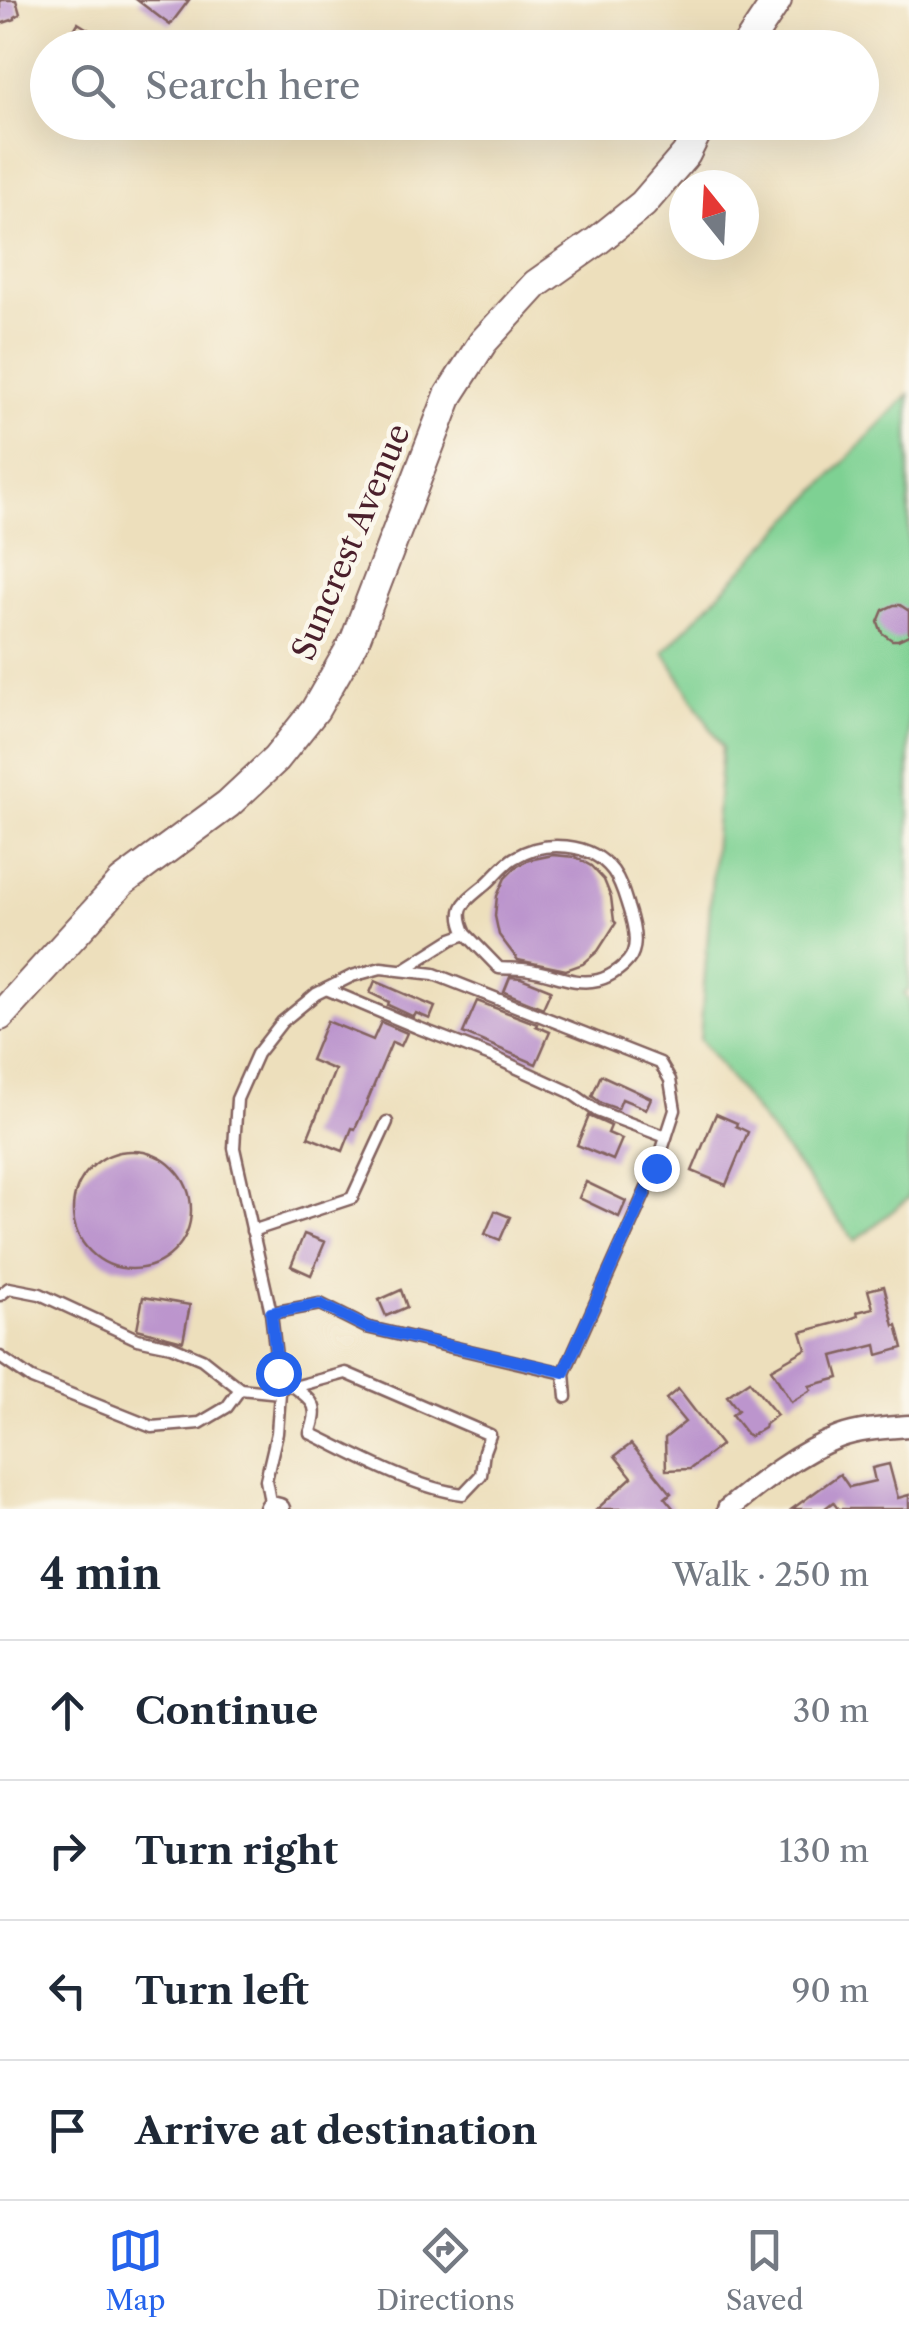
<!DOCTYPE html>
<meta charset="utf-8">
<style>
body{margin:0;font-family:"Libre Caslon Text",serif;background:#f2f2f3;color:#1f2937}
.compass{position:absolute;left:669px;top:170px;width:90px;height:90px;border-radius:50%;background:#fff;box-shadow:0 10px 40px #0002;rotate:342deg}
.stop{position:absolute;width:30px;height:30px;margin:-22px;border:8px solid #2563eb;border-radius:50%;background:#fff}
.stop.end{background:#2563eb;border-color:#fff;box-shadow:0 2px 10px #0008}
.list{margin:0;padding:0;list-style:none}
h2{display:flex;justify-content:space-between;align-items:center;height:130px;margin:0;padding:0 40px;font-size:42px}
h2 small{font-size:32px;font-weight:400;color:#747a83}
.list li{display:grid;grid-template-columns:65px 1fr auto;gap:30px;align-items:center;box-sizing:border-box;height:140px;padding:0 40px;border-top:2px solid #e0e1e3}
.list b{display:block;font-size:38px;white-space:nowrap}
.list em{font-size:32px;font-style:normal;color:#747a83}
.icon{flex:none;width:55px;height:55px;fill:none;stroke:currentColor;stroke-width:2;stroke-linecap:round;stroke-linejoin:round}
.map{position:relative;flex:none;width:909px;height:1509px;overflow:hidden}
.search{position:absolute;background:#fff;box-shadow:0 10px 40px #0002;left:30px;right:30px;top:30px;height:110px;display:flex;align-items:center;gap:25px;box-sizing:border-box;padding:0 35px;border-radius:55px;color:#747a83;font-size:38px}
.sheet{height:690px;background:#fff}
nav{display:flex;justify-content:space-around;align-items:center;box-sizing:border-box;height:140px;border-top:2px solid #e0e1e3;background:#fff;font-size:28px;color:#747a83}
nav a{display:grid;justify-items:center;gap:5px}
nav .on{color:#2563eb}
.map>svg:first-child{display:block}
.green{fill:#7ed193;stroke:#64785f;stroke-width:2.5}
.building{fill:#bc95cd}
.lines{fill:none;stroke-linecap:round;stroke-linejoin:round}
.lane-casing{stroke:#83625e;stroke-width:15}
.street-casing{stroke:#83625e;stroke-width:25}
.secondary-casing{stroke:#83625e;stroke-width:32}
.lane{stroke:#fff;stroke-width:10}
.street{stroke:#fff;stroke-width:20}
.secondary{stroke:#fff;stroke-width:28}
.route{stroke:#2563eb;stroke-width:12}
.labels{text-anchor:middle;stroke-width:9;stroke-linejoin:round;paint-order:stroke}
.street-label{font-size:32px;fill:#4a1f2b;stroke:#fbf7ec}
</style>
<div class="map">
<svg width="909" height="1509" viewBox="0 0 909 1509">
<rect width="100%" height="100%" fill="#fbf7ec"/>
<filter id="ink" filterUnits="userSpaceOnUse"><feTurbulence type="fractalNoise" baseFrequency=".01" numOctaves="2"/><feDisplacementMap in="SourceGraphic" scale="20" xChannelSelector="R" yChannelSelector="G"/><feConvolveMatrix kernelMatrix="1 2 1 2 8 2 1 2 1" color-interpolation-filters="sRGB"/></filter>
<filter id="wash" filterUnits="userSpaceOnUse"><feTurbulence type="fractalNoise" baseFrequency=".0048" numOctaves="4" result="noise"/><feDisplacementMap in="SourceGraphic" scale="40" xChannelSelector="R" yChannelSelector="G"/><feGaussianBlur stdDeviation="2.25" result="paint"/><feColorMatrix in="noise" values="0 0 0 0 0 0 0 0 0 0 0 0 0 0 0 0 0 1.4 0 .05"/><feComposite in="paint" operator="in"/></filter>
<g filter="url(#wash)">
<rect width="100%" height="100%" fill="#eddfbc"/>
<path class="green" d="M909 394V990L904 994 909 1001V1198L855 1241 700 1039 722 747 664 652Z"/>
<g id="blocks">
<g class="building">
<path d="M0 0H16L20 14 15 17V19L0 24Z"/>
<path d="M137 0H189L170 25Z"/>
<path d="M78 23 94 33 93 35 114 48H63Z"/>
<path d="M894 605H900L909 611V635L898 640H892L882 633 878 622 883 610Z"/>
<path d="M553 855 575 857 591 866 604 880 611 897 614 921 616 923 598 951 583 964 566 970 518 960 499 935 495 916 497 896 505 878 516 867 529 860Z"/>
<path d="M510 977 521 978 551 990 543 1008 504 992Z"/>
<path d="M375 981 435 1007 430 1019 416 1013 414 1017 388 1005 389 1002 370 993Z"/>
<path d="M477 1001 537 1024 536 1026 550 1032 536 1064 463 1033Z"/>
<path d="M327 1021 373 1040 381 1022 407 1033 401 1046 392 1042 361 1116 355 1129 352 1128 343 1151 308 1137 335 1070 311 1060Z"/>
<path d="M601 1075 651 1098 646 1109 622 1099 618 1109 601 1103 592 1096Z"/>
<path d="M716 1114 737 1123 736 1126 748 1132 726 1185 692 1171Z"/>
<path d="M589 1116 611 1126 608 1133 622 1139 613 1160 577 1145Z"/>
<circle cx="132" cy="1210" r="59"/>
<path d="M586 1182 626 1201 619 1217 579 1198Z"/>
<path d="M495 1211 510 1217 500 1240 485 1234Z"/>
<path d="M304 1234 325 1242 311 1275 291 1266Z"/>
<path d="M884 1286 894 1326 897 1325 903 1348 878 1355 876 1345 833 1356 839 1378 809 1386 811 1390 791 1402 771 1369 806 1349 801 1332 847 1320 858 1316 857 1312 873 1308 868 1290Z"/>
<path d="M401 1290 407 1307 386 1316 379 1300Z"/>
<path d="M143 1297 190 1305 183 1341 137 1329Z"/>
<path d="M749 1381 777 1415 765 1424 764 1428 749 1437 732 1415 738 1410 727 1396Z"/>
<path d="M678 1389 721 1445 690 1469 666 1470 665 1438 685 1422 666 1399Z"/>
<path d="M631 1444 671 1493 665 1498 674 1509H597L632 1477 615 1456Z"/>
<path d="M889 1464 898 1498 909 1495V1509H838L833 1502 824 1509H792L840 1474 849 1487 875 1481 872 1468Z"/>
</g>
</g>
</g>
<g filter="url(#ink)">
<use href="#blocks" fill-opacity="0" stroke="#83625e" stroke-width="2.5"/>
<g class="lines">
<defs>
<g id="lane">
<path d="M403 970 452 939 466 934 499 968C509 969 520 968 530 970 553 973 574 986 598 980 610 977 629 965 633 952 638 939 632 919 628 907 624 894 621 882 613 871 591 842 544 839 514 858 504 864 495 876 486 884 465 902 453 906 466 934"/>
<path d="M326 989 416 1027 491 1056 570 1092 597 1111 666 1137"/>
<path d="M252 1231 352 1198 387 1122"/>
<path d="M0 1295 9 1288 40 1294 137 1339 171 1346 202 1359 240 1389 280 1393"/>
<path d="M271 1313 320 1304 366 1327 564 1373"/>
<path d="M0 1357 32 1379 152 1427 200 1423 227 1407 240 1389"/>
<path d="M279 1385 294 1387 346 1373 490 1435 484 1451 481 1475 463 1494C413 1488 356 1455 310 1433 320 1408 315 1402 294 1387"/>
<path d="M271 1507 266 1480 277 1433 280 1393 278 1373 271 1313 234 1148 237 1099 257 1054 282 1022 316 994 352 976 381 968 434 974 660 1063 670 1080 675 1110 656 1168 564 1373 566 1397"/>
</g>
<g id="street">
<path d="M270 1509 271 1507 279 1509"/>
<path d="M728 1509C761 1482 799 1452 839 1437 861 1429 886 1428 909 1426"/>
</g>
<g id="secondary">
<path d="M745 48 777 0"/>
<path d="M0 1016 122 882 228 804 276 759 315 710 355 640 449 395 483 342 536 284 597 241 643 204 686 154 702 122"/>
</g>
</defs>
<use href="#lane" class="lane-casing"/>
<use href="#street" class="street-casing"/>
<use href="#secondary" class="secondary-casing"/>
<use href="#lane" class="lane"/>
<use href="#street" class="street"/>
<use href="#secondary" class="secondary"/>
</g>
</g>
<g class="lines" filter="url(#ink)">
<path class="route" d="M278 1373 271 1313 320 1304 366 1327 564 1372 656 1168"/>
</g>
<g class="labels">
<g class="street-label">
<text transform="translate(351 542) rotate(-67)" y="11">Suncrest Avenue</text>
</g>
</g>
</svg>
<svg class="compass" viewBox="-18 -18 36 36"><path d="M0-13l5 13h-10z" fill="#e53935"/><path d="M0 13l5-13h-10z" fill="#747a83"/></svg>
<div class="stop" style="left:278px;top:1373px"></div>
<div class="stop end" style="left:656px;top:1168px"></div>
<div class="search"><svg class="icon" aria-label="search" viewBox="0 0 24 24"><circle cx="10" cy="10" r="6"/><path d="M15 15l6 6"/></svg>Search here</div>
</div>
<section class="sheet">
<h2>4 min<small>Walk · 250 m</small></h2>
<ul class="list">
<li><svg class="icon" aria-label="ahead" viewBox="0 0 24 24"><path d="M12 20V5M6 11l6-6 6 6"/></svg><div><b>Continue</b></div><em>30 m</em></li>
<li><svg class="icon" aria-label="right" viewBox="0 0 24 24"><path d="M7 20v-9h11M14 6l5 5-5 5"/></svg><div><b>Turn right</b></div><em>130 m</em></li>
<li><svg class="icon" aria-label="left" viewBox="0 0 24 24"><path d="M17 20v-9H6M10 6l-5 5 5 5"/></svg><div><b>Turn left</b></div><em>90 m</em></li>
<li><svg class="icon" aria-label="arrive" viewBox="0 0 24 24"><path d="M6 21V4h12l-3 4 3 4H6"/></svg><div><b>Arrive at destination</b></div></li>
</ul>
</section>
<nav>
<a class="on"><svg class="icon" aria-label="map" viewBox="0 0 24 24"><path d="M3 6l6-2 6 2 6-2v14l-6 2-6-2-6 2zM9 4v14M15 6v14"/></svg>Map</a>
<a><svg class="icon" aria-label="directions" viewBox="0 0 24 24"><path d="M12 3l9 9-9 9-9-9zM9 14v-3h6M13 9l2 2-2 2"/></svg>Directions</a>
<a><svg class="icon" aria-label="saved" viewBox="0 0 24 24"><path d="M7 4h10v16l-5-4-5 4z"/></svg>Saved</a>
</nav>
